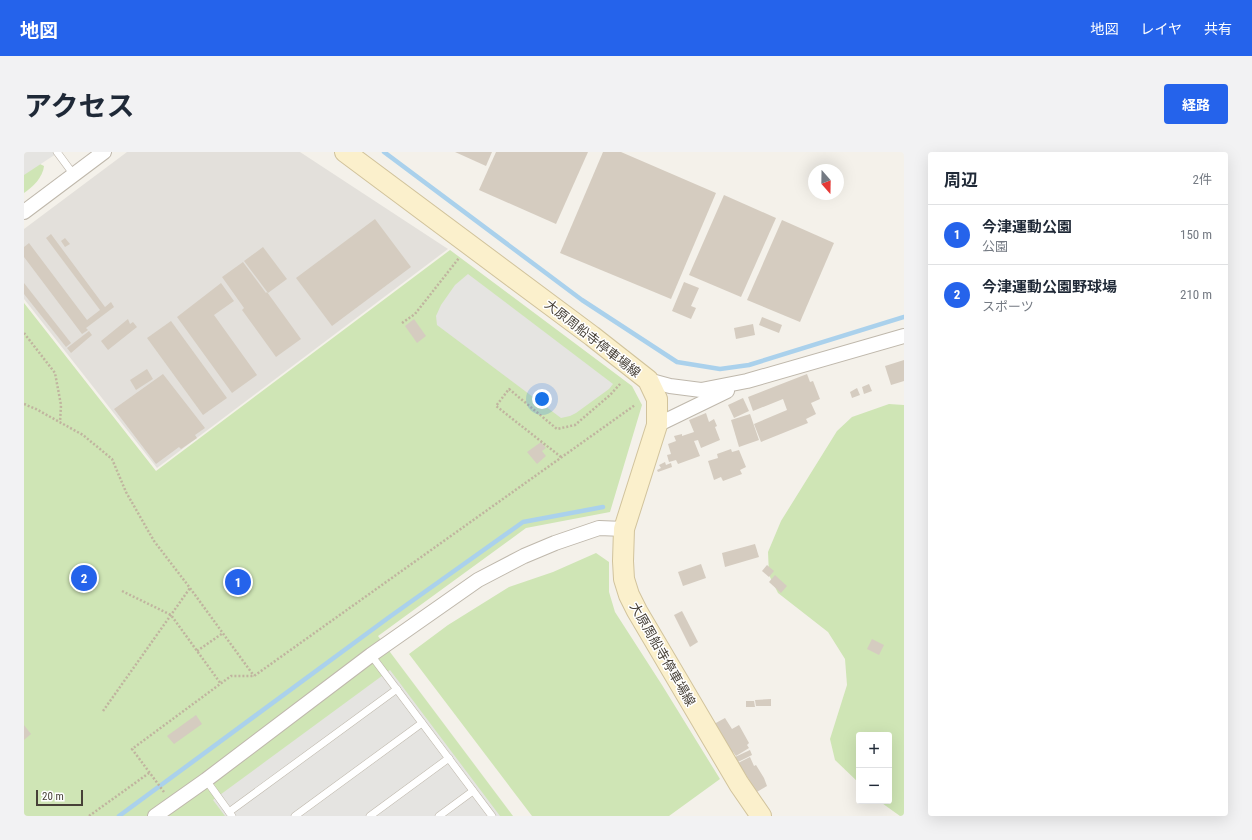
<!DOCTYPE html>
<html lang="ja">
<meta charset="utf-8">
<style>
body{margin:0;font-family:"Roboto Condensed","Noto Sans JP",sans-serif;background:#f2f2f3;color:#1f2937}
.controls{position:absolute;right:12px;bottom:12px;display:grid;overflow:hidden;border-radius:4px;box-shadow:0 4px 16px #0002}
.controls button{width:36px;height:36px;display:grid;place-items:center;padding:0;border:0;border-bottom:1px solid #e0e1e3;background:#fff;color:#1f2937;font:20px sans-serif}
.compass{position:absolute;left:784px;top:12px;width:36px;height:36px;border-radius:50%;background:#fff;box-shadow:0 4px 16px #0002;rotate:160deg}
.scale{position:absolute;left:12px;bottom:10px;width:47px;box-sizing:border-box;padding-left:4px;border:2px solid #474138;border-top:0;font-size:11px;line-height:14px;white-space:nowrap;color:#474138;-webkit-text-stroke:3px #fff;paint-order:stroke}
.you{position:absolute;left:518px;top:247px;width:14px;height:14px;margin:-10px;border:3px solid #fff;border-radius:50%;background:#1a73e8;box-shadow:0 0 0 6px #1a73e833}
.badge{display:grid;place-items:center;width:26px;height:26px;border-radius:50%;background:#2563eb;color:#fff;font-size:13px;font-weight:700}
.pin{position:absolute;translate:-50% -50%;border:2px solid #fff;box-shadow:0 1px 4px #0006}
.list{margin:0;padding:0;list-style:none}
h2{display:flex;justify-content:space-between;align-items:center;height:52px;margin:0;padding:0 16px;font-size:17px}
h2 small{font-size:13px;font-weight:400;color:#747a83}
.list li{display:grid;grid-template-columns:26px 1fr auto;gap:12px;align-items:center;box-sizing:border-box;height:60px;padding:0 16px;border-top:1px solid #e0e1e3}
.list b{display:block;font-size:15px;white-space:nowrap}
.list p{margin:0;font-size:13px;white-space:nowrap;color:#747a83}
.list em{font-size:13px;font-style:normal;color:#747a83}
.map{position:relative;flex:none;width:880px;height:664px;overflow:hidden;border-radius:4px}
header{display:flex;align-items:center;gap:24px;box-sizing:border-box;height:56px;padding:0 20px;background:#2563eb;color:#fff}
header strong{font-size:19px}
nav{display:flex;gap:22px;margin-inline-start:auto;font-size:14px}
.intro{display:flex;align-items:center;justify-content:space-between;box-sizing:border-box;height:96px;padding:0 24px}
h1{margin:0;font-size:28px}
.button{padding:10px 18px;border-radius:4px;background:#2563eb;color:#fff;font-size:14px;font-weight:700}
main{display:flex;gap:24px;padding:0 24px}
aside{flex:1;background:#fff;border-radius:4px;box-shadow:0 4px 16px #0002}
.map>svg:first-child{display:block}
.industrial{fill:#e3e0db}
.green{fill:#cfe5b5}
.parking{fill:#e5e4e1}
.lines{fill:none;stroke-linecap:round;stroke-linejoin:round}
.stream{stroke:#aad1ec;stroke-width:4.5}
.building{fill:#d5ccc0}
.lane-casing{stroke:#bfb8ac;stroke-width:8}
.street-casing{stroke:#bfb8ac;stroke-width:16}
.secondary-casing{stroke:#d1c39c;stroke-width:22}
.path{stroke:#c0b49f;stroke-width:2.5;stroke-dasharray:2 2;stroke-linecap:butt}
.lane{stroke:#fff;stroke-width:7}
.street{stroke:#fff;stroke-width:14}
.secondary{stroke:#fbf0cc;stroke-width:20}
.labels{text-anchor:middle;stroke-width:3;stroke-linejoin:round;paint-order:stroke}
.street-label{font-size:13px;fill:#474138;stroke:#fff}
</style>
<header>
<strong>地図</strong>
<nav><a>地図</a><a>レイヤ</a><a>共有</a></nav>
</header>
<div class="intro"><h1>アクセス</h1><a class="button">経路</a></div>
<main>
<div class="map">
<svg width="880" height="664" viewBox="0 0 880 664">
<rect width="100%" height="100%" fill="#f4f1ea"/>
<path class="industrial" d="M103 0H276L424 97 133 316 0 147V77Z"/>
<g class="green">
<path d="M14 11 20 14C19 25 9 35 0 41V20Z"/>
<path d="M426 98 608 234 618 253 586 360 502 376 354 484 489 664H0V151L132 319Z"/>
<path d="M865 252 880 253V664H876L855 649H865V583H835V631L811 608 806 587 823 533 821 507 804 480 754 441 745 423 744 400 757 369 813 279 828 265Z"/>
<path d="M572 401 585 410V440L591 460 638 533 696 627 645 664H508L385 502 424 473 485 435 529 420Z"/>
</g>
<g class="parking">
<path d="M0 0H35L0 23Z"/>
<path d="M444 122 589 232 585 237 552 261 546 264 537 266 413 173 412 164 417 153 431 133Z"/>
<path d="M366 518 476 664H201L189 648Z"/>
</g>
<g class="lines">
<g class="stream">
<path d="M360 0 558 148 653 210 696 217 725 213 880 165"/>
<path d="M95 664 364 466 499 370 579 355"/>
</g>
</g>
<g class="building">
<path d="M431 0H468L462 14Z"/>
<path d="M472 0H564L532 72 455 38Z"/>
<path d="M579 0H597L692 41 647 147 536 101Z"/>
<path d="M700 43 752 66 717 145 665 123Z"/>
<path d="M351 67 387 115 308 174 272 126Z"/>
<path d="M758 68 810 91 776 170 723 148Z"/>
<path d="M27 82 81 155 87 150 90 155 62 176 64 178 58 182 0 105V95L5 91 63 168 76 158 22 86Z"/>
<path d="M41 86 46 92 41 95 37 89Z"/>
<path d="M239 95 263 127 244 141 220 109Z"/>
<path d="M219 110 242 141 243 140 277 187 252 205 218 158 220 156 198 125Z"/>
<path d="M660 130 675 136 667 154 672 156 667 167 648 159Z"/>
<path d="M0 131 47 191 42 195 0 142Z"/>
<path d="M197 131 210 149 190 163 233 223 208 241 153 165Z"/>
<path d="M738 165 758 173 755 181 735 173Z"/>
<path d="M104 167 106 172 109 170 113 175 84 198 77 189Z"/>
<path d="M390 167 402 184 393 191 381 174Z"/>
<path d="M147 169 203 246 179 263 123 186Z"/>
<path d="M729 172 731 183 712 187 710 176Z"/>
<path d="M65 179 68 183 47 201 43 196Z"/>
<path d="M880 208V229L867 233 861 214Z"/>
<path d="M123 217 129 227 112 238 106 228Z"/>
<path d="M139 222 181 276 171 283 173 286 157 297 155 295 132 312 90 257Z"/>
<path d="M783 222 786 230 789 229 796 247 787 251 792 262 782 267 784 271 737 290 730 272 763 258 759 247 729 259 724 245Z"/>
<path d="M845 232 848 239 840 242 838 235Z"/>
<path d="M833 236 836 243 828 246 826 240Z"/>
<path d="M719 246 725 259 710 266 704 253Z"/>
<path d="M682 261 685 270 690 267 693 274 691 275 696 288 677 296 674 288 670 289 676 304 654 312 652 308 645 310 643 303 647 302 644 292 652 289 650 284 658 282V284L670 280 665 268Z"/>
<path d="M726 262 735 288 715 295 707 268Z"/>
<path d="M517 290 522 296 518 299 522 304 513 312 503 300Z"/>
<path d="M707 297 708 300 715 298 722 315 716 318 718 322 699 329 697 325 690 328 684 309 694 306 693 302Z"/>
<path d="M641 310 642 313 647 311 648 315 634 320 633 318 637 316 635 313Z"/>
<path d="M731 392 735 405 701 415 698 401Z"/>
<path d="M677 412 682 426 659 434 654 420Z"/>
<path d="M743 413 750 419 745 425 738 419Z"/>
<path d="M751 423 763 434 757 441 745 430Z"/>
<path d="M658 459 674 490 666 495 650 463Z"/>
<path d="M848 487 860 493 855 503 843 497Z"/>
<path d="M747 547V554H732L731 548Z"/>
<path d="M722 549H730L731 555H722Z"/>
<path d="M172 563 178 572 150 592 143 584Z"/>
<path d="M701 566 708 577 715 573 725 591 723 593 725 596 712 604 709 600 707 602 690 572Z"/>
<path d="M0 573 7 582 0 588Z"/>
<path d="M726 598 728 603 714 610 711 605Z"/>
<path d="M726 605 730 614 732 613 740 626 743 634 731 641 724 626 714 611Z"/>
</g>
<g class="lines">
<defs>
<g id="lane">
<path d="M33 0 50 23"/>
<path d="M347 503 468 664"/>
<path d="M182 628 208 664"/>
<path d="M205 660 373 537"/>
<path d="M271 664 398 571"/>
<path d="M346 664 425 606"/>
<path d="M415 664 449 639"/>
</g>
<g id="street">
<path d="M0 60 80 0"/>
<path d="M624 228 646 234 677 238 723 229 880 184"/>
<path d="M633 273 703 239"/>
<path d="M131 664 182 628 347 503 454 428 500 404 531 391 575 376 600 377"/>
</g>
<path id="secondary" d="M321 0 568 184 624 228 633 247V273L600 377 599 409 600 427 605 443 613 459 715 632 737 664"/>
</defs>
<use href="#lane" class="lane-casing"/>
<use href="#street" class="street-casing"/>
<use href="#secondary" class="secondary-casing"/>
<g class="path">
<path d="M378 171 391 162 435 106"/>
<path d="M0 181 31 221 37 253 36 270"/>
<path d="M0 252 12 257 59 283 88 307 102 340 130 389 166 436 230 524"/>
<path d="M537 305 472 254 485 237 533 277 551 273 586 243 597 231"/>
<path d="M98 439 147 463 197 532"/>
<path d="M173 499 199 481"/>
<path d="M79 559 166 436"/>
<path d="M140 640 108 597 207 524H230L611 253"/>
<path d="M65 664 125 621"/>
</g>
<use href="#lane" class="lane"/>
<use href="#street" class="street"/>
<use href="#secondary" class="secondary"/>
</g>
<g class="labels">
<g class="street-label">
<text transform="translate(569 186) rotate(38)" y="5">大原周船寺停車場線</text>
<text transform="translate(639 502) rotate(60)" y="5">大原周船寺停車場線</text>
</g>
</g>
</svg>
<div class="controls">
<button>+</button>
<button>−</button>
</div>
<svg class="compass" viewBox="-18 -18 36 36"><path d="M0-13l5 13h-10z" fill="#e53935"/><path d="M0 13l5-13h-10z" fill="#747a83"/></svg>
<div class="scale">20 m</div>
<div class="you"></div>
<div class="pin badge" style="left:214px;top:430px">1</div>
<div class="pin badge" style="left:60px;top:426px">2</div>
</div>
<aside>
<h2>周辺<small>2件</small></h2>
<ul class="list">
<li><span class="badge">1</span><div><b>今津運動公園</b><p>公園</p></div><em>150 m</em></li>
<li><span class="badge">2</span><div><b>今津運動公園野球場</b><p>スポーツ</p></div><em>210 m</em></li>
</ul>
</aside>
</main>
